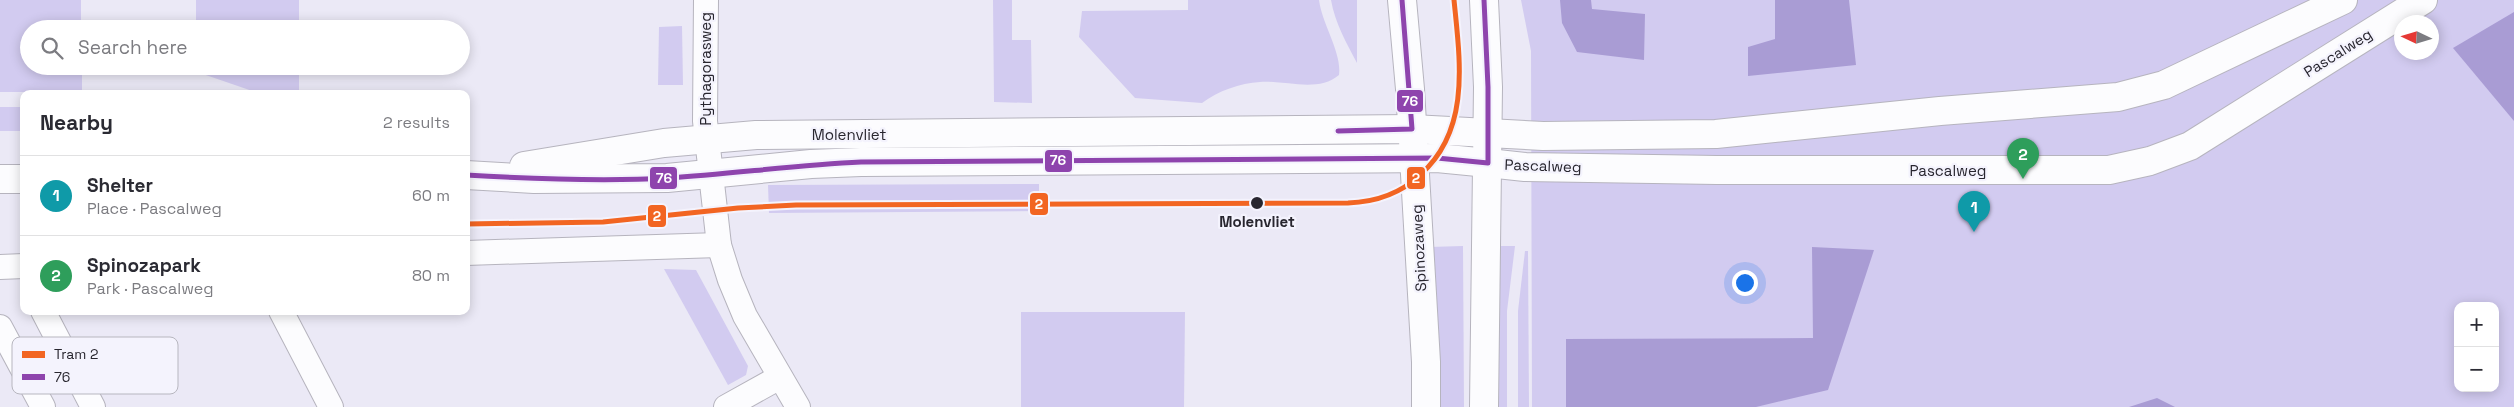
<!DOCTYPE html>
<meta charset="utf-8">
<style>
body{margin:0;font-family:"Space Grotesk",sans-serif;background:#f2f2f3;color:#2b2b33}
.controls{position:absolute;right:15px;bottom:15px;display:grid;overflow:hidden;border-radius:10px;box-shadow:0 2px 12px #0003}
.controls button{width:45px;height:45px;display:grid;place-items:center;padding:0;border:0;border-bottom:1px solid #e1e1e2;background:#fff;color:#2b2b33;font:25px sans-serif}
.compass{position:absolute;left:2394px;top:15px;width:45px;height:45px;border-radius:50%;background:#fff;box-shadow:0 2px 12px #0003;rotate:274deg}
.you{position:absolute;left:1744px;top:282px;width:18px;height:18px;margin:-12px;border:4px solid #fff;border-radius:50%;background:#1a73e8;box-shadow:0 0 0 8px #1a73e833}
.badge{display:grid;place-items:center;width:32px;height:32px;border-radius:50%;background:#6c6a75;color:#fff;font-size:16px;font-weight:700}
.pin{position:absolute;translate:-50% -41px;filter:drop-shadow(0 1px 2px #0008)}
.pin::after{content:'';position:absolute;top:26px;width:18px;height:15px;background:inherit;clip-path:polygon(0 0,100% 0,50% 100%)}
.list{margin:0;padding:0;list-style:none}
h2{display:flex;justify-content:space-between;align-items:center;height:65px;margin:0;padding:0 20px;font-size:21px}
h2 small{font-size:16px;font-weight:400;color:#7c7c81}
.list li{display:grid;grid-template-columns:32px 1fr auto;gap:15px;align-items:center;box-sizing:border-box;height:80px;padding:0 20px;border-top:1px solid #e1e1e2}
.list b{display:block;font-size:19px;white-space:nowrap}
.list p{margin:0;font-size:16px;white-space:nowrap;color:#7c7c81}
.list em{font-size:16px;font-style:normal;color:#7c7c81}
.icon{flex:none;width:28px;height:28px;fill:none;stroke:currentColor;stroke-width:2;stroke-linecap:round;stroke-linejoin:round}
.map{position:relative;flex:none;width:2514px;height:407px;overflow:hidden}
.search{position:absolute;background:#fff;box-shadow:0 2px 12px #0003;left:20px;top:20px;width:450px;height:55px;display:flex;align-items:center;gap:12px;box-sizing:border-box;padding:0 18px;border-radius:28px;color:#7c7c81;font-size:19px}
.panel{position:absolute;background:#fff;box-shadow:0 2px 12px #0003;left:20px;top:90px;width:450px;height:225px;border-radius:10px}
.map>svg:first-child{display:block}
.green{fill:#d2cbf0;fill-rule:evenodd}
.water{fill:#a99cd4}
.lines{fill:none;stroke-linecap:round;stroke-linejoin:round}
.minor-casing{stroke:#b6b4be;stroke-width:26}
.tertiary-casing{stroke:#b6b4be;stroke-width:30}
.secondary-casing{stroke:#b6b4be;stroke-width:30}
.minor{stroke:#fcfcfe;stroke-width:24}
.tertiary{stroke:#fcfcfe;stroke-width:28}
.secondary{stroke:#fcfcfe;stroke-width:28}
.bus-1-casing{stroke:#f4f3fd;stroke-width:9}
.bus-1{stroke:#8e44ad;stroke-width:5}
.tram-1-casing{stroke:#f4f3fd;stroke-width:9}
.tram-1{stroke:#f26522;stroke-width:5}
.stop-dot{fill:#28262f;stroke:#f4f3fd;stroke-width:2}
.labels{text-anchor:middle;stroke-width:4.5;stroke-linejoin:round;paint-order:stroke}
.street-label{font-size:15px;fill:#28262f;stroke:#f4f3fd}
.stop-label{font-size:15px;font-weight:bold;fill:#28262f;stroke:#f4f3fd}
.key{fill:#f4f3fd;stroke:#b7b6bf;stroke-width:1}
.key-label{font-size:14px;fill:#28262f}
.line-badge{stroke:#f4f3fd;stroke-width:2}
.badge-label{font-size:14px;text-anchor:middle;font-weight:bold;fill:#fff}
</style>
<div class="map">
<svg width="2514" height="407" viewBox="0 0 2514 407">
<rect width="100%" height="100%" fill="#ebe9f6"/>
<g class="green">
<path d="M0 0H81V29H29V66H82V92H0Z"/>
<rect x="196" y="0" width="103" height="29"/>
<path d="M993 0H1012V40H1031L1032 103 994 102Z"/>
<path d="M1188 0H1319C1322 24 1342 53 1339 75 1318 93 1285 80 1260 82 1240 83 1218 91 1202 103L1135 98 1079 37 1082 11 1188 10Z"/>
<path d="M1331 0H1357V63C1346 42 1335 23 1331 0Z"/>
<path d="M1521 0H2514V407H1532L1531 51ZM2402 22H2432V52H2402ZM2458 306H2495V388H2458Z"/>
<path d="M682 26 683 85H658L659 27Z"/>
<path d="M197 66H299V94H261L197 72Z"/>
<rect x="0" y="107" width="24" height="24"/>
<path d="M1039 184V211L769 213 768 185Z"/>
<path d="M1463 246 1464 407H1437L1429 247Z"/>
<path d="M1498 246H1515L1507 311V407H1499Z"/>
<path d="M1525 251H1528L1529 407H1518V311Z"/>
<path d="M664 269 696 270 748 366 746 375 728 385Z"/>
<path d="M1021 312H1185L1184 407H1021Z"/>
</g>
<g class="water">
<path d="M1560 0H1591L1592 9 1645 14 1644 60 1577 52 1562 23Z"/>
<path d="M1775 0H1849L1856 65 1748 76V47L1775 39Z"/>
<path d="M2514 12V121L2453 48Z"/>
<path d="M1812 247 1874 250 1828 390 1756 407H1566V339L1813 338Z"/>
<path d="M2157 398 2175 407H2129Z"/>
</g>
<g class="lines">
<defs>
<g id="minor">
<path d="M706 0 705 121 719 245 730 280 745 316 798 407"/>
<path d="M466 253 719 245"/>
<path d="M0 267 24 266"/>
<path d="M43 311 93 407"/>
<path d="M281 311 331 407"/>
<path d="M0 327 43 407"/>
<path d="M726 407 780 377"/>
</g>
<g id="tertiary">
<path d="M1488 133 1543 136 1716 134 1940 111 2118 97 2164 85 2343 0"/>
<path d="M1488 163 1525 167 1717 170H2109L2150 161 2190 146 2423 0"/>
</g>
<g id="secondary">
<path d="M1402 0 1410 89 1426 362V407"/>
<path d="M524 166 664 143 756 135 1412 129 1488 133"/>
<path d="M466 175 534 179 667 178 811 164 861 162 1437 158 1488 163"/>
<path d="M0 179H24"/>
<path d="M1484 407 1488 87 1484 0"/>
</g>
</defs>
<use href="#minor" class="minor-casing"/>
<use href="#tertiary" class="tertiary-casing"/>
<use href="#secondary" class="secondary-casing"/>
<use href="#minor" class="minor"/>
<use href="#tertiary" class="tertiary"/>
<use href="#secondary" class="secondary"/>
<defs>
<g id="bus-1">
<path d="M1338 131 1412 129 1402 0"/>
<path d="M466 175C533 179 601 182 668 178 732 174 796 165 861 162L1437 158 1488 163V87L1484 0"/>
</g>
</defs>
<use href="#bus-1" class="bus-1-casing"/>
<use href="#bus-1" class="bus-1"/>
<defs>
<path id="tram-1" d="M466 224 603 222 738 208 796 205 1348 203C1375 202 1400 194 1420 175 1471 130 1460 61 1454 0"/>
</defs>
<use href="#tram-1" class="tram-1-casing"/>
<use href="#tram-1" class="tram-1"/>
</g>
<circle class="stop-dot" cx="1257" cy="203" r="7"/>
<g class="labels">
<g class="street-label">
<text transform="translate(2338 53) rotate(-32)" y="5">Pascalweg</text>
<text transform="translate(706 69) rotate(-90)" y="5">Pythagorasweg</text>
<text x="849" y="140">Molenvliet</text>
<text transform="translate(1543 166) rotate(2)" y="5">Pascalweg</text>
<text x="1948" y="176">Pascalweg</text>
<text transform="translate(1419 248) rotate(-93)" y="5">Spinozaweg</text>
</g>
<g class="stop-label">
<text x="1257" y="227">Molenvliet</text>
</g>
</g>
<rect x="12" y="337" width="166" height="57" rx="8" class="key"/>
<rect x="22" y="351" width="23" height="7" fill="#f26522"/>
<rect x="22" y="374" width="23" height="6" fill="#8e44ad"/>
<g class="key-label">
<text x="54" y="359">Tram 2</text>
<text x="54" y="382">76</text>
</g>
<g class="line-badge">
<rect x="1396" y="89" width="28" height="24" rx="5" fill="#8e44ad"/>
<rect x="1044" y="149" width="29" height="24" rx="5" fill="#8e44ad"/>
<rect x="649" y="166" width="29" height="24" rx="5" fill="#8e44ad"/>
<rect x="1406" y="166" width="20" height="24" rx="5" fill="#f26522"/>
<rect x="1029" y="192" width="20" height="24" rx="5" fill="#f26522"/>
<rect x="647" y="204" width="20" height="24" rx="5" fill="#f26522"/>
</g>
<g class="badge-label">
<text x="1410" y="106">76</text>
<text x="1058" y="165">76</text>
<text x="664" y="183">76</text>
<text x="1416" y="183">2</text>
<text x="1039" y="209">2</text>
<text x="657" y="221">2</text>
</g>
</svg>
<div class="controls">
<button>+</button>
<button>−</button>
</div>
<svg class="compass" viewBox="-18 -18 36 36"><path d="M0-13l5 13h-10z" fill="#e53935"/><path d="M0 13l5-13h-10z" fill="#7c7c81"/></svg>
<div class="you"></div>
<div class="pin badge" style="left:1974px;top:232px;background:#0f9aa8">1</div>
<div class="pin badge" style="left:2023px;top:179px;background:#2e9e5b">2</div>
<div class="search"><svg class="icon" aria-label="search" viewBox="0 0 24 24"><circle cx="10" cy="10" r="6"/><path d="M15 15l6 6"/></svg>Search here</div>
<section class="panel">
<h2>Nearby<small>2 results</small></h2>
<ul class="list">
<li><span class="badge" style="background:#0f9aa8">1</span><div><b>Shelter</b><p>Place · Pascalweg</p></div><em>60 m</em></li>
<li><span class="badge" style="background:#2e9e5b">2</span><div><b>Spinozapark</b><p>Park · Pascalweg</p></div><em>80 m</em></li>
</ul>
</section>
</div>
